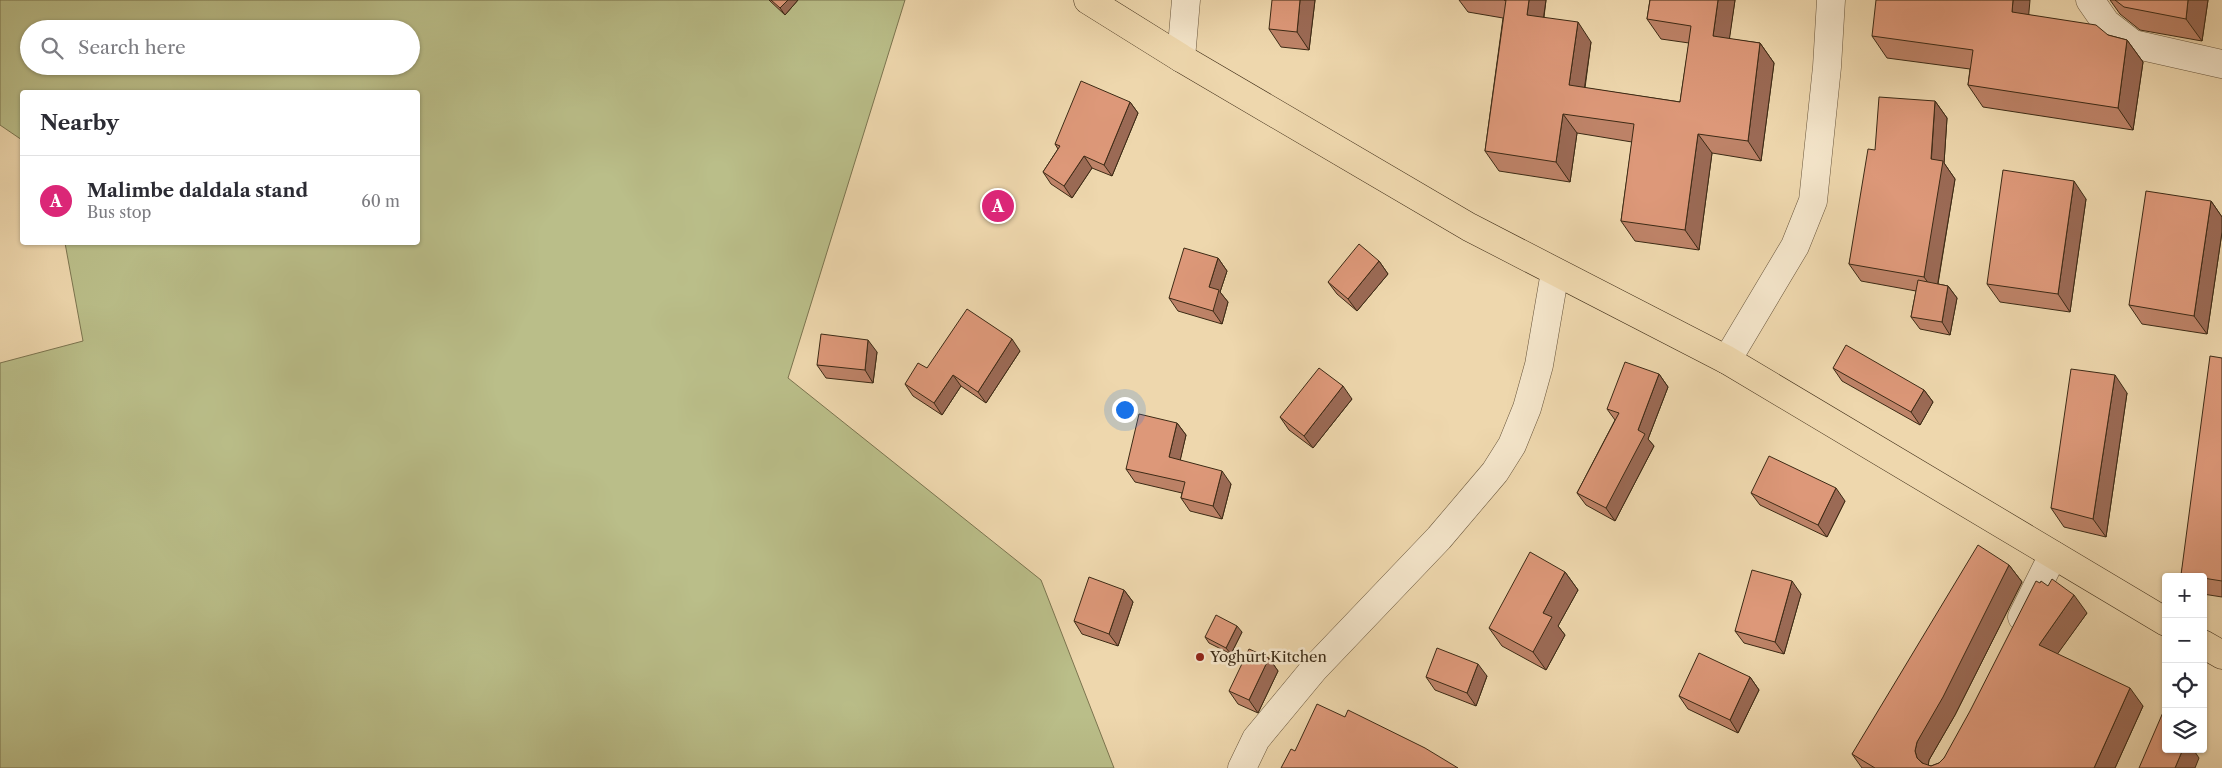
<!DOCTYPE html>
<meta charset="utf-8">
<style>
body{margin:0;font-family:"Libre Caslon Text",serif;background:#f2f2f3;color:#2b2b33}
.controls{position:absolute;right:15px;bottom:15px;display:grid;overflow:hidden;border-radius:5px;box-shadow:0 1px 4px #0004}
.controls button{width:45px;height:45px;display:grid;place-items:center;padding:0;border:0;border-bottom:1px solid #e1e1e2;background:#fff;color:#2b2b33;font:25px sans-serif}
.you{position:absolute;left:1124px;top:409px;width:18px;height:18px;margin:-12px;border:4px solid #fff;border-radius:50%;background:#1a73e8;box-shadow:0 0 0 8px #1a73e833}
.badge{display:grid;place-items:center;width:32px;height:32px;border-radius:50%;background:#db2777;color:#fff;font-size:16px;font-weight:700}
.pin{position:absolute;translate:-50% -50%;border:2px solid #fff;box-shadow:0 1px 5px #0006}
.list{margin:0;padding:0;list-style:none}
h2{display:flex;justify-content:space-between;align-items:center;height:65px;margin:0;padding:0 20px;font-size:21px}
h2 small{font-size:16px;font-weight:400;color:#7c7c81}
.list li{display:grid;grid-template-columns:32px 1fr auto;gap:15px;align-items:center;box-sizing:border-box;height:90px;padding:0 20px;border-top:1px solid #e1e1e2}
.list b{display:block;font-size:19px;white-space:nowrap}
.list p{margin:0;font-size:16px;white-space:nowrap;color:#7c7c81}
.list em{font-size:16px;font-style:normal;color:#7c7c81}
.icon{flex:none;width:28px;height:28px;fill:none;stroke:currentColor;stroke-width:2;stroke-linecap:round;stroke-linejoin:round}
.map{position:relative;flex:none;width:2222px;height:768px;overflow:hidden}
.search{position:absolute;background:#fff;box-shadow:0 1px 4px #0004;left:20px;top:20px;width:400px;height:55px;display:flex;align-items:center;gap:12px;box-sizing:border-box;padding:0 18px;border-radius:28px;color:#7c7c81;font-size:19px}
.panel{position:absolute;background:#fff;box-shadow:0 1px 4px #0004;left:20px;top:90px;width:400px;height:155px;border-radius:5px}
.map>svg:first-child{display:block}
.green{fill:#babe89;stroke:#7b744f;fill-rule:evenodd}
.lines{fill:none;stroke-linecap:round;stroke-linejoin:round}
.minor-casing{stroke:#68553b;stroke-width:29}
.major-casing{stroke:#3c2a15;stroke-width:29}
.minor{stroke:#f4e5ca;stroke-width:28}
.major{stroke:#eed7ad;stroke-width:28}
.wall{fill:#be8368;stroke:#3c2a15}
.shaded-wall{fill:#9b6a55;stroke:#3c2a15}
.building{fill:#dd9879;stroke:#3c2a15}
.poi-dot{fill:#8f2418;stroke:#f4e5ca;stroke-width:2}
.labels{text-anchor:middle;stroke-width:5;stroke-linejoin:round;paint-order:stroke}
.poi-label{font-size:15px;fill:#3c2a15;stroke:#f4e5ca;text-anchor:start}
</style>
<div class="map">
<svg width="2222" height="768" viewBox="0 0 2222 768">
<rect width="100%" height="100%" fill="#eed7ad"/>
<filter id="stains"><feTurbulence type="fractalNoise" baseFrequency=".004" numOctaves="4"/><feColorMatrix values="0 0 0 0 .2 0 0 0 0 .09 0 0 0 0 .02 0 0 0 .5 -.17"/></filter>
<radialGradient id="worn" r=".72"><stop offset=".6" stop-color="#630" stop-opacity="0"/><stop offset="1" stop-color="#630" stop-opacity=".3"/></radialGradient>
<path class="green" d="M0 0H905L788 378 1041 580 1114 768H0V363L83 341 65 243 418 242V92H22V140L0 125ZM29 29H411V66H29Z"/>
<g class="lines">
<defs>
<g id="minor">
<path d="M2090 0 2106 23 2133 44 2222 64"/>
<path d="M1181 58 1186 0"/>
<path d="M1727 360 1795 246 1813 201 1827 67 1831 0"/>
<path d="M2022 617 2053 555"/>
<path d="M1242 768 1256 739 1314 669 1439 538 1495 472 1512 445 1527 408 1539 365 1555 272"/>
</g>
<g id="major">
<path d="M1088 0 1181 58 1469 227 1727 360 2166 622"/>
<path d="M2203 644 2222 655"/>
</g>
</defs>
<use href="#minor" class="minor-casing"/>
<use href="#major" class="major-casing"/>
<use href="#minor" class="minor"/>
<use href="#major" class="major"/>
</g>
<g class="wall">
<path d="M769 0H798L785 15Z"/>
<path d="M1315 0 1309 50 1281 47 1269 29Z"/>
<path d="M1459 0H1546L1544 17 1591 42 1585 88 1680 102 1689 43 1661 39 1647 19 1650 0H1735L1729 39 1760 43 1774 63 1761 161 1712 153 1699 250 1635 241 1621 221 1632 142 1577 133 1570 182 1499 171 1485 151 1503 18 1468 12Z"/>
<path d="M2110 0H2208L2202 41 2140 30 2120 14Z"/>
<path d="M2029 15 2108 35 2127 40 2143 62 2133 130 1983 107 1968 85 1970 69 1887 58 1872 36Z"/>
<path d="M1935 101 1947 118 1944 163 1955 179 1938 284 1948 286 1957 298 1950 335 1920 329 1911 317 1916 291 1861 281 1849 264 1875 150Z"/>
<path d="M1130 102 1138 113 1112 176 1092 168 1072 198 1051 184 1043 172 1058 149 1055 144Z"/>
<path d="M2086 199 2070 312 2000 302 1987 284Z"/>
<path d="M2211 201 2222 217V232L2207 334 2142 324 2129 305Z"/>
<path d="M1218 258 1227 271 1220 292 1228 302 1222 324 1178 311 1169 298Z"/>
<path d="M1379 261 1388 274 1357 311 1337 294 1328 282Z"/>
<path d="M1020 351 986 403 961 386 942 415 913 396 905 384 927 368Z"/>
<path d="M877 352 873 383 826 378 817 365Z"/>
<path d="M2222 358V597L2203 594V577H2182L2181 575Z"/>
<path d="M1833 368 1924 390 1933 402 1920 425 1842 381Z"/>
<path d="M1659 374 1668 387 1648 439 1654 446 1615 521 1586 505 1577 493 1615 420 1607 409Z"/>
<path d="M2127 393 2106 537 2064 527 2051 508Z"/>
<path d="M1352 399 1313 448 1289 430 1280 417Z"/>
<path d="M1177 423 1186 435 1180 460 1231 484 1222 519 1190 511 1181 498 1182 493 1135 482 1126 469Z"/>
<path d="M1751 493 1845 501 1827 537 1760 505Z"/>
<path d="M2009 565 2022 582 1955 715 1929 760 1928 765 1931 766 1939 763 2087 613 2057 654 2143 706 2115 768H1862L1852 754Z"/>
<path d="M1565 572 1578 590 1558 626 1565 635 1546 670 1502 646 1489 628Z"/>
<path d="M1124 590 1133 602 1118 646 1082 634 1074 621Z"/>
<path d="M1801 594 1784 654 1744 643 1735 631Z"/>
<path d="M1242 632 1231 654 1209 643 1205 637Z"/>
<path d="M1269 658 1278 671 1258 713 1238 704 1229 691Z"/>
<path d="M1487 676 1476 706 1435 690 1426 677Z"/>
<path d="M1750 677 1759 690 1738 733 1688 709 1679 696Z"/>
</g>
<g class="shaded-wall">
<path d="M788 0H798L785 15 780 8Z"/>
<path d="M1300 0H1315L1309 50 1297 32Z"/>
<path d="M1529 0H1546L1541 35 1527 15Z"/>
<path d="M1718 0H1735L1727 56 1713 36Z"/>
<path d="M2013 0H2030L2027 34 2012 12Z"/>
<path d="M2188 0H2208L2202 41 2186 19Z"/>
<path d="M1578 22 1591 42 1582 105 1569 85Z"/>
<path d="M2127 40 2143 62 2133 130 2118 108Z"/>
<path d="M1760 43 1774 63 1761 161 1748 141Z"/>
<path d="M1935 101 1947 118 1944 163 1955 179 1936 294 1924 277Z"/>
<path d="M1130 102 1138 113 1112 176 1104 165Z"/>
<path d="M1563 114 1577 133 1570 182 1556 162Z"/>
<path d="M1698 134 1712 153 1699 250 1685 230Z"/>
<path d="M1084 156 1092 168 1072 198 1064 186Z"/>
<path d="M2074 181 2086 199 2070 312 2058 294Z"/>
<path d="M2211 201 2222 217V232L2207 334 2194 316Z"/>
<path d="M1218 258 1227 271 1220 292 1228 302 1222 324 1213 311 1209 287Z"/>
<path d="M1379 261 1388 274 1357 311 1348 299Z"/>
<path d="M1948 286 1957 298 1950 335 1942 322Z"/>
<path d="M1012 339 1020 351 986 403 978 392Z"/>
<path d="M868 340 877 352 873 383 865 370Z"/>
<path d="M1659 374 1668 387 1648 439 1654 446 1615 521 1606 508 1638 430Z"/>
<path d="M953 375 961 386 942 415 934 403Z"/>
<path d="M2115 375 2127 393 2106 537 2093 519Z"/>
<path d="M1343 386 1352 399 1313 448 1304 436Z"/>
<path d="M1924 390 1933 402 1920 425 1911 412Z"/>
<path d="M1177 423 1186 435 1178 470 1169 457Z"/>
<path d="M1222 471 1231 484 1222 519 1213 506Z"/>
<path d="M1836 488 1845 501 1827 537 1818 525Z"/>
<path d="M2009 565 2022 582 1955 715 1929 760 1928 768 1917 758 1915 751 1917 742Z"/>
<path d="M1565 572 1578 590 1558 626 1565 635 1546 670 1533 652 1543 613Z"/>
<path d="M1792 581 1801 594 1784 654 1775 642Z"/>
<path d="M1124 590 1133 602 1118 646 1109 634Z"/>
<path d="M2074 595 2087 613 2051 663 2039 645Z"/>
<path d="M1237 626 1242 632 1231 654 1226 648Z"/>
<path d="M1269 658 1278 671 1258 713 1249 700Z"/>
<path d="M1478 664 1487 676 1476 706 1467 693Z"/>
<path d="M1750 677 1759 690 1738 733 1730 720Z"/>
<path d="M2130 688 2143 706 2115 768H2094Z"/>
<path d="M2183 749H2196L2195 752 2199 758 2195 768H2175Z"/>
</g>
<g class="building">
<path d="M771 0H788L780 8Z"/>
<path d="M1272 0H1300L1297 32 1269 29Z"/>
<path d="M1504 0H1529L1527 15 1578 22 1569 85 1680 102 1691 26 1647 19 1650 0H1718L1713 36 1760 43 1748 141 1698 134 1685 230 1621 221 1634 124 1563 114 1556 162 1485 151 1506 0Z"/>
<path d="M1876 0H2013L2012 12 2096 25 2108 35 2127 40 2118 108 1968 85 1973 50 1872 36Z"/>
<path d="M2115 0H2188L2186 19 2124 7Z"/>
<path d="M1081 81 1130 102 1104 165 1084 156 1064 186 1043 172 1060 146 1055 144Z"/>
<path d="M1879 97 1935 101 1931 159 1943 161 1924 277 1849 264 1868 149 1875 150Z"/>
<path d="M2003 170 2074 181 2058 294 1987 284Z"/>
<path d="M2146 191 2211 201 2194 316 2129 305Z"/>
<path d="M1359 244 1379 261 1348 299 1328 282Z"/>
<path d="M1184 248 1218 258 1209 287 1219 290 1213 311 1169 298Z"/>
<path d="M1918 280 1948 286 1942 322 1911 317Z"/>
<path d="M967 309 1012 339 978 392 953 375 934 403 905 384 918 363 927 368Z"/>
<path d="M821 334 868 340 865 370 817 365Z"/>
<path d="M1846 345 1924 390 1911 412 1833 368Z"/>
<path d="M2210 356 2222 358V581L2203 578V577H2195L2181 575Z"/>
<path d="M1625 362 1659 374 1638 430 1645 434 1606 508 1577 493 1619 413 1607 409Z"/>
<path d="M1319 368 1343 386 1304 436 1280 417Z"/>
<path d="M2071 369 2115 375 2093 519 2051 508Z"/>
<path d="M1139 414 1177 423 1169 457 1222 471 1213 506 1181 498 1185 482 1126 469Z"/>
<path d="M1769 456 1836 488 1818 525 1751 493Z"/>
<path d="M1978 545 2009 565 1943 697 1917 742 1915 751 1917 758 1922 763 1931 766 1939 763 1944 758 1970 711 2036 581 2040 583 2041 581 2048 586 2052 579 2074 595 2039 645 2130 688 2094 768H1875L1852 754Z"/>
<path d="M1530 552 1565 572 1543 613 1552 617 1533 652 1489 628Z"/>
<path d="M1752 570 1792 581 1775 642 1735 631Z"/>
<path d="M1089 577 1124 590 1109 634 1074 621Z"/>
<path d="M1216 615 1237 626 1226 648 1205 637Z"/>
<path d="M1437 648 1478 664 1467 693 1426 677Z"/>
<path d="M1249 649 1269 658 1249 700 1229 691Z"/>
<path d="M1699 653 1750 677 1730 720 1679 696Z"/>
<path d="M1317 704 1345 717 1348 710 1425 748 1458 768H1281L1291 749 1295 751Z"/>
<path d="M2164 710H2166V749H2183L2175 768H2139Z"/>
</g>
<circle class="poi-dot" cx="1200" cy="657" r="5"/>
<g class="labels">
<g class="poi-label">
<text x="1210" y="662">Yoghurt Kitchen</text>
</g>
</g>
<rect width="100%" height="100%" filter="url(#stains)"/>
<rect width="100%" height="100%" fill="url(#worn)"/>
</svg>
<div class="controls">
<button>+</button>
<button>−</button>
<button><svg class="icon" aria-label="locate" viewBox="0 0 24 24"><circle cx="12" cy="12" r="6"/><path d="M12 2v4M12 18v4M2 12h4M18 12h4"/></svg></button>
<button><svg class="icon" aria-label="layers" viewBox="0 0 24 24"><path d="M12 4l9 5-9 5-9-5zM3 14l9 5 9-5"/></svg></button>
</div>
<div class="you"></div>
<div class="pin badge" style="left:998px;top:206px">A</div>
<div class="search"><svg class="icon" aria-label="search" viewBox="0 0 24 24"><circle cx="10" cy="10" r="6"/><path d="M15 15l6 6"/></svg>Search here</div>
<section class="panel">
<h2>Nearby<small></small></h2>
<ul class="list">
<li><span class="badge">A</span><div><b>Malimbe daldala stand</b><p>Bus stop</p></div><em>60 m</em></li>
</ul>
</section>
</div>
